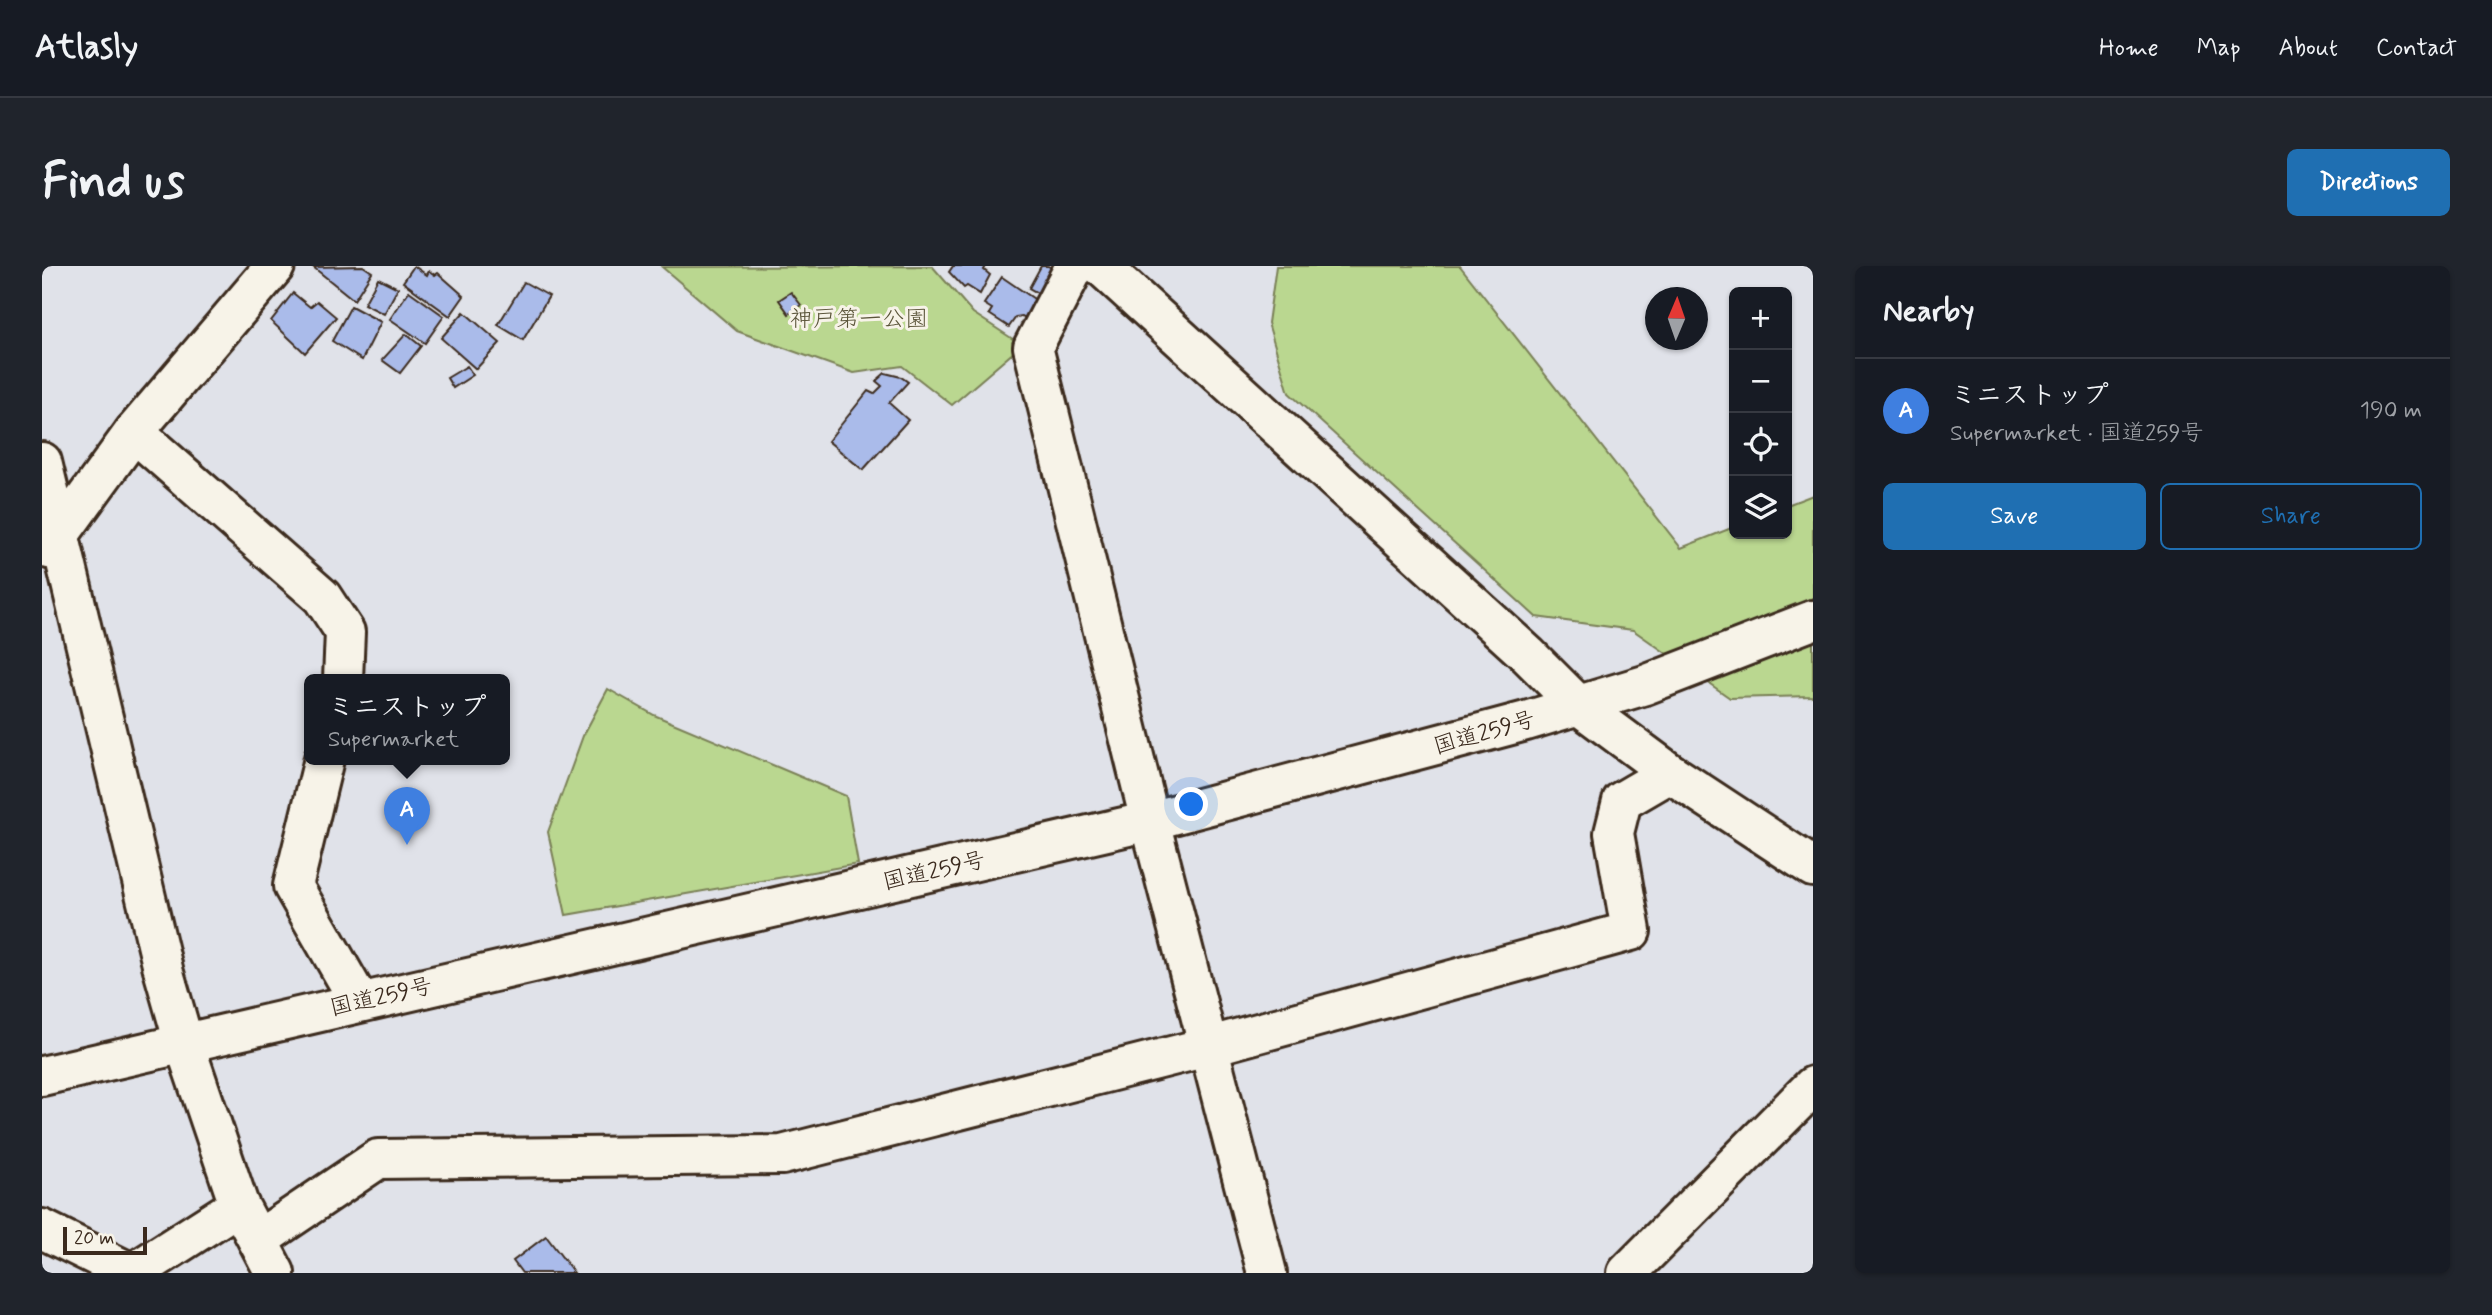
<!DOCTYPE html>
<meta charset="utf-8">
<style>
body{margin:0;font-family:Mynerve,"Klee One",sans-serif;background:#20242c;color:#f1f3f6}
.controls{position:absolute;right:21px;top:21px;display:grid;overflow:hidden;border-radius:10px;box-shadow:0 2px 5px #0004}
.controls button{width:63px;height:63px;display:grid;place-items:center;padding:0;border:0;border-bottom:2px solid #363941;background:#171b24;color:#f1f3f6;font:35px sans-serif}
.compass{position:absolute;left:1603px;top:21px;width:63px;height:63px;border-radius:50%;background:#171b24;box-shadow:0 2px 5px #0004;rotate:2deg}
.scale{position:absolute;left:21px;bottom:18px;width:84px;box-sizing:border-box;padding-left:7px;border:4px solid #3b2a1e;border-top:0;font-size:19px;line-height:24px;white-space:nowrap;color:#3b2a1e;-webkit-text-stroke:5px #f7f3e8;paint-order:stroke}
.you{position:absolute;left:1150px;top:539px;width:24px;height:24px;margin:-18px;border:5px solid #fff;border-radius:50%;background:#1a73e8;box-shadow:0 0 0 10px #1a73e833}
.badge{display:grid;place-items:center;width:46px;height:46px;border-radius:50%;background:#1f6fb2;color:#fff;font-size:23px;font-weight:700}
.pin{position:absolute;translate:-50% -58px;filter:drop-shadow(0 2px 4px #0008)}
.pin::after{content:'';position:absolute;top:37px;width:24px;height:21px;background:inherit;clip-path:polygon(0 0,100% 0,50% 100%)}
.popup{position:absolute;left:262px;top:408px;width:206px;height:91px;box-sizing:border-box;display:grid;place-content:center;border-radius:10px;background:#171b24;filter:drop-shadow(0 2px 5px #0005);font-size:23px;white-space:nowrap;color:#9ea1a6}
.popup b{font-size:26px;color:#f1f3f6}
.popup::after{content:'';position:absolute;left:50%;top:100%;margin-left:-14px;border:14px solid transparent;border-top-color:#171b24}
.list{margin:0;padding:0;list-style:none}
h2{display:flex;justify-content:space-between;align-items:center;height:91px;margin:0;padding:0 28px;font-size:30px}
h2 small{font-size:23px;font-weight:400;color:#9ea1a6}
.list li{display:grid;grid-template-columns:46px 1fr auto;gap:21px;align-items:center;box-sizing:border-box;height:105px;padding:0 28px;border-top:2px solid #363941}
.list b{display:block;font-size:26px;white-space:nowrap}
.list p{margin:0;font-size:23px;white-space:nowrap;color:#9ea1a6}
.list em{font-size:23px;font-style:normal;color:#9ea1a6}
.actions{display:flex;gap:14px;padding:21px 28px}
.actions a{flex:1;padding:16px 0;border:2px solid #1f6fb2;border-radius:10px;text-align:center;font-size:24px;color:#1f6fb2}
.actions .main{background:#1f6fb2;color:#fff}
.icon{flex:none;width:38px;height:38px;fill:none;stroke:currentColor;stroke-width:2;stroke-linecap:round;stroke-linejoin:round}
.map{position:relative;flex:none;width:1771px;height:1007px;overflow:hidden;border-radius:10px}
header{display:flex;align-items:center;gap:42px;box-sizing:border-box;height:98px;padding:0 35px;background:#171b24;border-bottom:2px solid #363941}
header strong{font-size:33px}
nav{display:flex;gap:38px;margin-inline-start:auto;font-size:24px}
.intro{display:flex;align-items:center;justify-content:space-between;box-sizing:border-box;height:168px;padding:0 42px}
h1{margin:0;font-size:49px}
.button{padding:18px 32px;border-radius:10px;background:#1f6fb2;color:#fff;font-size:24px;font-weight:700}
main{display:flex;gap:42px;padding:0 42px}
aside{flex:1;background:#171b24;border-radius:10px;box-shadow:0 2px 5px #0004}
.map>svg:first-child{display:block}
.green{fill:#bad790;stroke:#7a8057;stroke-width:2}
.building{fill:#aabbea;stroke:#3b2a1e;stroke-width:2}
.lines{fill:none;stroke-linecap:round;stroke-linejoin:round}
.minor-casing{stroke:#3b2a1e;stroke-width:44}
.major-casing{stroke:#3b2a1e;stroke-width:44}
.highway-casing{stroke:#3b2a1e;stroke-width:44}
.minor{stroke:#f7f3e8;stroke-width:38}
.major{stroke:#f7f3e8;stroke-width:38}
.highway{stroke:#f7f3e8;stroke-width:38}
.labels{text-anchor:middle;stroke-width:6;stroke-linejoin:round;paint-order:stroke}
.park-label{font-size:23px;fill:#5b553a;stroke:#f7f3e8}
.street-label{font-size:23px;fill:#3b2a1e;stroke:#f7f3e8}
</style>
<header>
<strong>Atlasly</strong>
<nav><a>Home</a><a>Map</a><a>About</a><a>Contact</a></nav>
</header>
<div class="intro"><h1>Find us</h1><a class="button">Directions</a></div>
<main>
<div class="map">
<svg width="1771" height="1007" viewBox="0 0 1771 1007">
<rect width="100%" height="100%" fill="#e0e2e9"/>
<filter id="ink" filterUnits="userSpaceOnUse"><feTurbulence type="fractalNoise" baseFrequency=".0143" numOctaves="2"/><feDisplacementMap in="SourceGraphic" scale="14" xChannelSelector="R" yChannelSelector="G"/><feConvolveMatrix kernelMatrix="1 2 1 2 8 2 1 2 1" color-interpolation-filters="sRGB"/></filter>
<g filter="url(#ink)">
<g class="green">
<path d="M890 0 931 47 980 79 910 139 860 100 812 107 695 65 620 1Z"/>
<path d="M1234 0H1418L1639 282 1692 261V268H1745V239L1771 229V430L1688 432 1591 364 1494 351 1247 127 1226 57Z"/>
<path d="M566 423 612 449 804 530 816 598 524 649 506 566 541 470Z"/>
</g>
<g class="building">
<path d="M321 0 330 6 312 34 271 1Z"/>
<path d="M372 0 385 9 387 5 393 9 396 7 422 30 408 50 361 16Z"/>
<path d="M911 0H944L942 4 948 9 938 28 925 20 922 22 907 6Z"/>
<path d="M999 0H1006L1021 9 1008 34 987 22Z"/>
<path d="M960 11 1004 41 993 58 980 50 974 51 967 61 947 48 950 43 942 38Z"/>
<path d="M336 12 356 22 342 48 322 38Z"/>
<path d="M482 16 507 30 481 74 456 59Z"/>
<path d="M367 25 402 50 383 77 348 53Z"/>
<path d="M749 26 759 39 747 48 737 34Z"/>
<path d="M251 27 268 41 275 35 294 51 263 87 229 55Z"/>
<path d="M309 40 339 56 320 94 290 75Z"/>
<path d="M422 46 458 77 434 103 399 72Z"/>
<path d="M364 68 379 80 358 107 340 94Z"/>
<path d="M425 100 431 109 411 122 405 112Z"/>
<path d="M843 107 859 111 866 116 847 137 866 154 821 204 786 175 826 125 832 128 840 120 834 115Z"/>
<path d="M504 970 532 1007H480L471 995Z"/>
</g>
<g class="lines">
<defs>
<g id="minor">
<path d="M1033 0 991 81 1108 555 1225 1007"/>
<path d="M1059 0 1486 389 1535 438 1628 507 1771 601"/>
<path d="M92 166 280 331 303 366 301 413"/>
<path d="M0 196 122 707 142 777"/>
<path d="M7 283 92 166 233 0"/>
<path d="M282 493 251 620 317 735"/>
<path d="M0 963 89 1007"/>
<path d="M216 974 336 893 740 889 1165 781 1589 665 1572 567 1580 535 1628 507"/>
<path d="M91 1007 197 939"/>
<path d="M1585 1007 1771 820"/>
</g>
<path id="major" d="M142 777 197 939 233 1007"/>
<path id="highway" d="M0 810 1108 555 1484 455 1603 419 1771 354"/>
</defs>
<use href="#minor" class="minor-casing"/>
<use href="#major" class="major-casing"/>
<use href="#highway" class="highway-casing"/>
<use href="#minor" class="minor"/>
<use href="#major" class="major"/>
<use href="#highway" class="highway"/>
</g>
</g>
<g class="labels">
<g class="park-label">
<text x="817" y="60">神戸第一公園</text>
</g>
<g class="street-label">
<text transform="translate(1442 466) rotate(-16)" y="8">国道259号</text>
<text transform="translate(892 604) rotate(-13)" y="8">国道259号</text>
<text transform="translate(339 730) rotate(-13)" y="8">国道259号</text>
</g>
</g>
</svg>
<div class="controls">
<button>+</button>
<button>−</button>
<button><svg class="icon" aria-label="locate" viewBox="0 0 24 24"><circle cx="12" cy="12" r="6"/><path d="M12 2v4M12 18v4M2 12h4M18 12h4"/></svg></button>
<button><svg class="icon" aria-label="layers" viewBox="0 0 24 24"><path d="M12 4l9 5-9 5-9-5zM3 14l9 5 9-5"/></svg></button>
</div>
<svg class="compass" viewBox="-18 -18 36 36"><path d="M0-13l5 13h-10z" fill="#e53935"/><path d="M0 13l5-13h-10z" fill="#9ea1a6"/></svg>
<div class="scale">20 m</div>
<div class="you"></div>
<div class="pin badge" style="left:365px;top:579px;background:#3f7fe0">A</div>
<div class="popup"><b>ミニストップ</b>Supermarket</div>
</div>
<aside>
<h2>Nearby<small></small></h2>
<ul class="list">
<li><span class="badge" style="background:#3f7fe0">A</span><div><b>ミニストップ</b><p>Supermarket · 国道259号</p></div><em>190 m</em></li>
</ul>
<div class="actions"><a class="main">Save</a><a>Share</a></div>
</aside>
</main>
